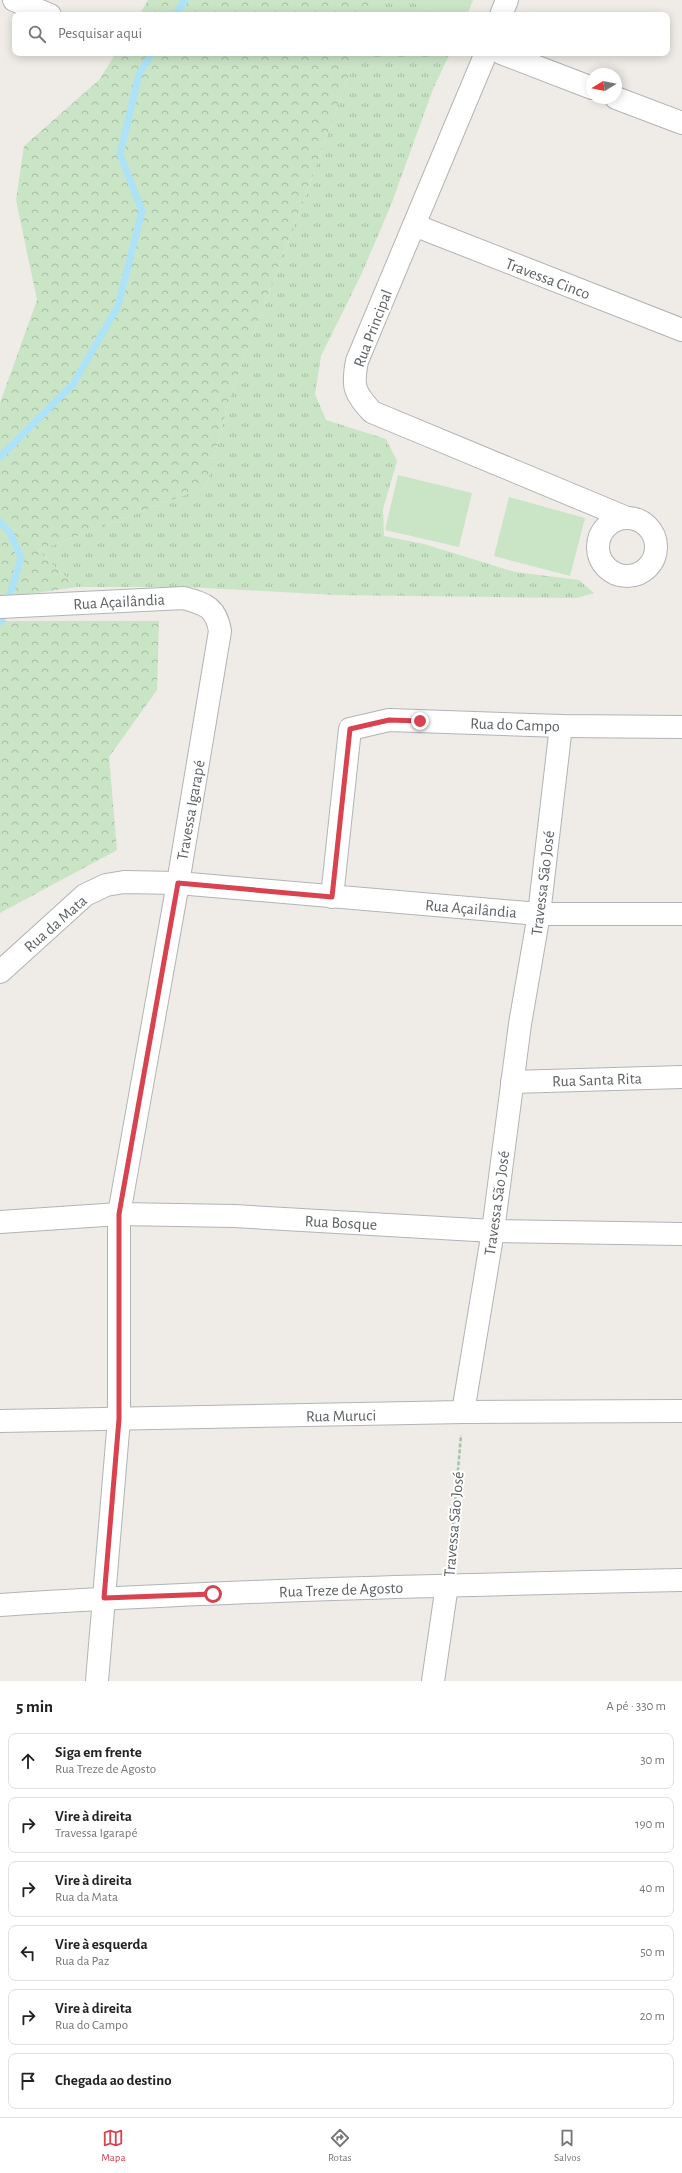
<!DOCTYPE html>
<html lang="pt">
<meta charset="utf-8">
<style>
body{margin:0;font-family:"Alegreya Sans",sans-serif;background:#f6f6f6;color:#222}
.compass{position:absolute;left:586px;top:68px;width:36px;height:36px;border-radius:50%;background:#fff;box-shadow:0 2px 10px #0003;rotate:260deg}
.stop{position:absolute;width:12px;height:12px;margin:-9px;border:3px solid #d9424f;border-radius:50%;background:#fff}
.stop.end{background:#d9424f;border-color:#fff;box-shadow:0 1px 4px #0008}
.list{margin:0;padding:0;list-style:none}
h2{display:flex;justify-content:space-between;align-items:center;height:52px;margin:0;padding:0 16px;font-size:17px}
h2 small{font-size:13px;font-weight:400;color:#767676}
.list li{display:grid;grid-template-columns:26px 1fr auto;gap:12px;align-items:center;box-sizing:border-box;height:56px;margin:0 8px 8px;padding:0 8px;border:1px solid #e0e0e0;border-radius:8px}
.list b{display:block;font-size:15px;white-space:nowrap}
.list p{margin:0;font-size:13px;white-space:nowrap;color:#767676}
.list em{font-size:13px;font-style:normal;color:#767676}
.icon{flex:none;width:22px;height:22px;fill:none;stroke:currentColor;stroke-width:2;stroke-linecap:round;stroke-linejoin:round}
.map{position:relative;flex:none;width:682px;height:1681px;overflow:hidden}
.search{position:absolute;background:#fff;box-shadow:0 2px 10px #0003;left:12px;right:12px;top:12px;height:44px;display:flex;align-items:center;gap:10px;box-sizing:border-box;padding:0 14px;border-radius:8px;color:#767676;font-size:15px}
.sheet{height:436px;background:#fff}
nav{display:flex;justify-content:space-around;align-items:center;box-sizing:border-box;height:56px;border-top:1px solid #e0e0e0;background:#fff;font-size:11px;color:#767676}
nav a{display:grid;justify-items:center;gap:2px}
nav .on{color:#d9424f}
.map>svg:first-child{display:block}
.grass{fill:url(#grass-tufts)}
.forest{fill:url(#forest-crowns)}
.park{fill:#cae4c6}
.lines{fill:none;stroke-linecap:round;stroke-linejoin:round}
.stream{stroke:#aee3f7;stroke-width:7}
.minor-casing{stroke:#b1b4b7;stroke-width:24}
.path{stroke:#a1c6a5;stroke-width:2.5;stroke-dasharray:4 2;stroke-linecap:butt}
.minor{stroke:#fff;stroke-width:22}
.route{stroke:#d9424f;stroke-width:5}
.labels{text-anchor:middle;stroke-width:4;stroke-linejoin:round;paint-order:stroke}
.street-label{font-size:16px;fill:#5e6265;stroke:#fff}
</style>
<div class="map">
<svg width="682" height="1681" viewBox="0 0 682 1681">
<defs>
<pattern id="grass-tufts" width="24" height="20" patternUnits="userSpaceOnUse"><rect width="24" height="20" fill="#cae4c6"/><path d="M3 7l-1-3M5 7V3M7 7l1-3M15 17l-1-3M17 17v-4M19 17l1-3" fill="none" stroke="#a7bca4"/></pattern>
<pattern id="forest-crowns" width="20" height="18" patternUnits="userSpaceOnUse"><rect width="20" height="18" fill="#cae4c6"/><path d="M2 6a3 3 0 1 1 6 0M12 15a3 3 0 1 1 6 0" fill="none" stroke="#a7bca4"/></pattern>
</defs>
<rect width="100%" height="100%" fill="#efebe6"/>
<g class="grass">
<path d="M374 0H408L444 15H370Z"/>
<path d="M357 53H450L433 89 391 205 361 275 321 356 315 394 326 420 386 439 397 461 383 509 384 536 424 544 515 572 579 580 594 593 577 598 336 595 187 587H77L38 551 206 487 232 390 298 216Z"/>
</g>
<g class="forest">
<path d="M148 0H374L370 15H139Z"/>
<path d="M116 53H357L298 216 232 390 206 487 38 551 77 587 9 597 0 596V403L37 300 16 200 24 146 99 80Z"/>
<path d="M0 621H159L157 690 109 757 117 850 0 913Z"/>
</g>
<g class="park">
<path d="M408 0H473L467 15H444Z"/>
<path d="M398 475 472 493 459 547 385 530Z"/>
<path d="M509 497 585 518 570 576 494 556Z"/>
</g>
<g class="lines">
<g class="stream">
<path d="M175 15 185 0"/>
<path d="M0 457 73 384 118 306 142 211 120 154 139 74 152 53"/>
<path d="M0 522 10 533 21 558 2 620 0 622"/>
</g>
<defs>
<g id="minor">
<path d="M14 0 50 15"/>
<path d="M501 15 507 0"/>
<path d="M486 53 357 361C352 387 354 392 372 412L627 518"/>
<path d="M501 53 592 88"/>
<path d="M616 98 682 123"/>
<path d="M414 225 682 330"/>
<circle cx="627" cy="547" r="29"/>
<path d="M0 607 184 598C205 604 216 607 220 631L178 883 119 1214V1419L97 1681"/>
<path d="M332 897 350 729 389 720 561 726 682 727"/>
<path d="M0 972 85 895 106 885 124 882 178 883 539 914H682"/>
<path d="M512 1082 682 1077"/>
<path d="M0 1222 119 1214 234 1216 493 1231 682 1234"/>
<path d="M463 1412 493 1231 520 1024 539 914 561 726"/>
<path d="M0 1421 463 1412 682 1411"/>
<path d="M0 1605C227 1590 455 1585 682 1580"/>
<path d="M433 1681 447 1585"/>
</g>
</defs>
<use href="#minor" class="minor-casing"/>
<path class="path" d="M450 1561 461 1435"/>
<use href="#minor" class="minor"/>
</g>
<g class="lines">
<path class="route" d="M213 1594 104 1598 119 1419V1214L178 883 332 897 350 729 389 720 420 721"/>
</g>
<g class="labels">
<g class="street-label">
<text transform="translate(548 278) rotate(21)" y="6">Travessa Cinco</text>
<text transform="translate(372 328) rotate(-69)" y="6">Rua Principal</text>
<text transform="translate(119 601) rotate(-3)" y="6">Rua Açailândia</text>
<text transform="translate(515 724) rotate(2)" y="6">Rua do Campo</text>
<text transform="translate(190 810) rotate(-80)" y="6">Travessa Igarapé</text>
<text transform="translate(542 883) rotate(-83)" y="6">Travessa São José</text>
<text transform="translate(471 908) rotate(5)" y="6">Rua Açailândia</text>
<text transform="translate(55 923) rotate(-41)" y="6">Rua da Mata</text>
<text transform="translate(597 1079) rotate(-2)" y="6">Rua Santa Rita</text>
<text transform="translate(496 1203) rotate(-82)" y="6">Travessa São José</text>
<text transform="translate(341 1222) rotate(3)" y="6">Rua Bosque</text>
<text transform="translate(341 1415) rotate(-1)" y="6">Rua Muruci</text>
<text transform="translate(453 1524) rotate(-85)" y="6">Travessa São José</text>
<text transform="translate(341 1589) rotate(-2)" y="6">Rua Treze de Agosto</text>
</g>
</g>
</svg>
<svg class="compass" viewBox="-18 -18 36 36"><path d="M0-13l5 13h-10z" fill="#e53935"/><path d="M0 13l5-13h-10z" fill="#767676"/></svg>
<div class="stop" style="left:213px;top:1594px"></div>
<div class="stop end" style="left:420px;top:721px"></div>
<div class="search"><svg class="icon" aria-label="search" viewBox="0 0 24 24"><circle cx="10" cy="10" r="6"/><path d="M15 15l6 6"/></svg>Pesquisar aqui</div>
</div>
<section class="sheet">
<h2>5 min<small>A pé · 330 m</small></h2>
<ul class="list">
<li><svg class="icon" aria-label="ahead" viewBox="0 0 24 24"><path d="M12 20V5M6 11l6-6 6 6"/></svg><div><b>Siga em frente</b><p>Rua Treze de Agosto</p></div><em>30 m</em></li>
<li><svg class="icon" aria-label="right" viewBox="0 0 24 24"><path d="M7 20v-9h11M14 6l5 5-5 5"/></svg><div><b>Vire à direita</b><p>Travessa Igarapé</p></div><em>190 m</em></li>
<li><svg class="icon" aria-label="right" viewBox="0 0 24 24"><path d="M7 20v-9h11M14 6l5 5-5 5"/></svg><div><b>Vire à direita</b><p>Rua da Mata</p></div><em>40 m</em></li>
<li><svg class="icon" aria-label="left" viewBox="0 0 24 24"><path d="M17 20v-9H6M10 6l-5 5 5 5"/></svg><div><b>Vire à esquerda</b><p>Rua da Paz</p></div><em>50 m</em></li>
<li><svg class="icon" aria-label="right" viewBox="0 0 24 24"><path d="M7 20v-9h11M14 6l5 5-5 5"/></svg><div><b>Vire à direita</b><p>Rua do Campo</p></div><em>20 m</em></li>
<li><svg class="icon" aria-label="arrive" viewBox="0 0 24 24"><path d="M6 21V4h12l-3 4 3 4H6"/></svg><div><b>Chegada ao destino</b></div></li>
</ul>
</section>
<nav>
<a class="on"><svg class="icon" aria-label="map" viewBox="0 0 24 24"><path d="M3 6l6-2 6 2 6-2v14l-6 2-6-2-6 2zM9 4v14M15 6v14"/></svg>Mapa</a>
<a><svg class="icon" aria-label="directions" viewBox="0 0 24 24"><path d="M12 3l9 9-9 9-9-9zM9 14v-3h6M13 9l2 2-2 2"/></svg>Rotas</a>
<a><svg class="icon" aria-label="saved" viewBox="0 0 24 24"><path d="M7 4h10v16l-5-4-5 4z"/></svg>Salvos</a>
</nav>
